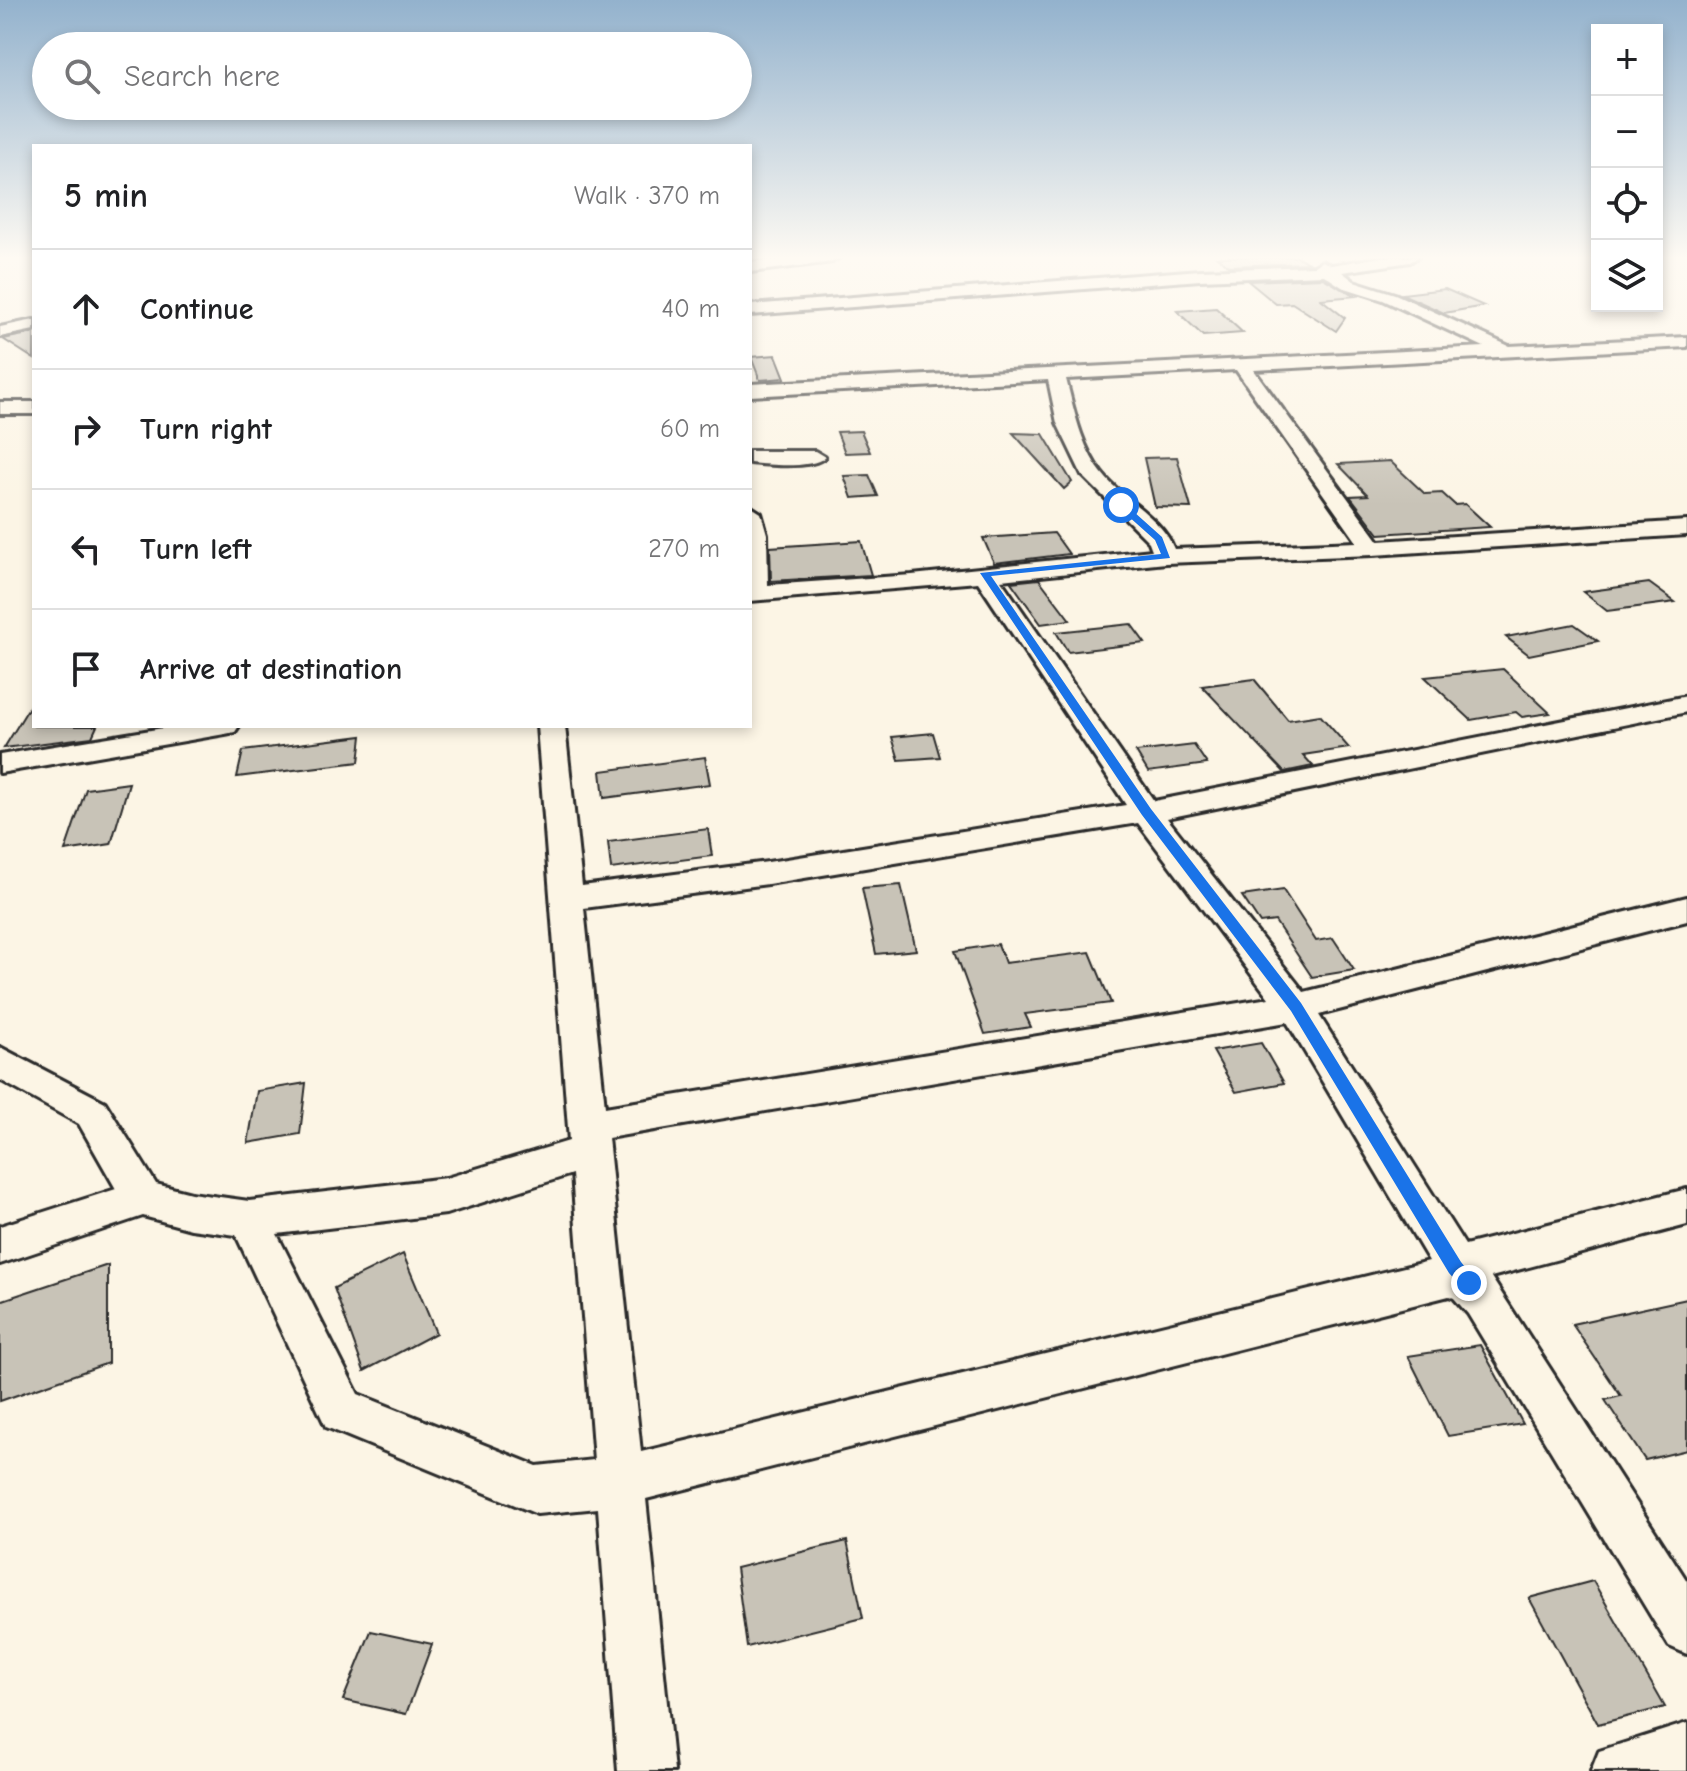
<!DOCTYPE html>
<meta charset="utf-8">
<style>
body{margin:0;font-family:"Comic Neue",sans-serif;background:#f2f2f2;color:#202124}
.controls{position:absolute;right:24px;top:24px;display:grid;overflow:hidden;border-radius:0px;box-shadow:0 4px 12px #0003}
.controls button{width:72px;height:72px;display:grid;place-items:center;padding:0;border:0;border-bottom:2px solid #e0e0e0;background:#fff;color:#202124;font:40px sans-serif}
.stop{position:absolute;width:24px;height:24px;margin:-18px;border:6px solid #1a73e8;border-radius:50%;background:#fff}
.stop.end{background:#1a73e8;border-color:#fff;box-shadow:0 2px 8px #0008}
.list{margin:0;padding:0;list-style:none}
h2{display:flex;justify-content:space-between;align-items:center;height:104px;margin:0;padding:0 32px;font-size:34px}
h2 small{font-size:26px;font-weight:400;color:#757577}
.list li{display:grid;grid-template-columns:52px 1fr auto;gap:24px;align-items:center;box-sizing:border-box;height:120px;padding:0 32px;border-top:2px solid #e0e0e0}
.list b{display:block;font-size:30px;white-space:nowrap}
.list em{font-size:26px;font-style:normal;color:#757577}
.icon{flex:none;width:44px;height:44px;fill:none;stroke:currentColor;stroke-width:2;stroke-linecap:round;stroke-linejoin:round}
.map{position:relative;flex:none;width:1687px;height:1771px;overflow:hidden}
.search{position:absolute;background:#fff;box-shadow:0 4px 12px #0003;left:32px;top:32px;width:720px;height:88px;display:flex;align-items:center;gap:20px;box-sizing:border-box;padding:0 28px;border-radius:44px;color:#757577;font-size:30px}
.panel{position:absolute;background:#fff;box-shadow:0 4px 12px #0003;left:32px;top:144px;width:720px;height:584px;border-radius:0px}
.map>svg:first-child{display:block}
.building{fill:#c8c3b7;stroke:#2b2b2b;stroke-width:2}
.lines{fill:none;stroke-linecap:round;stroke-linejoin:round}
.minor-casing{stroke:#2b2b2b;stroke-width:6}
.minor{fill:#fcf5e5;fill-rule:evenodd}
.route{fill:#1a73e8}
</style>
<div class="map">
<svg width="1687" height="1771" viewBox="0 0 1687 1771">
<rect width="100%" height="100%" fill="#fcf5e5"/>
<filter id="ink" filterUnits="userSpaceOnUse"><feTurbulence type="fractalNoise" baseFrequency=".0125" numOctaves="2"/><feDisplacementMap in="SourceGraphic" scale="16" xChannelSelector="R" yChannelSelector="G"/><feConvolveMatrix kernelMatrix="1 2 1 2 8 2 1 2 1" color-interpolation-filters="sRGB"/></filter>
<g filter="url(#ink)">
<g class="building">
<path d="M1217 257H1298L1308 263 1229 266Z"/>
<path d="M1323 278 1356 296 1321 299 1345 318 1336 331 1292 303 1276 304 1248 281Z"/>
<path d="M1445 289 1484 306 1444 313 1402 294Z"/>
<path d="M1216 308 1243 333 1203 336 1177 311Z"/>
<path d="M34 333V359L3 339Z"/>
<path d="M776 355 785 378 760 380 751 357Z"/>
<path d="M861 431 870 452 845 453 837 432Z"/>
<path d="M1013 433 1043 434 1072 482 1064 489Z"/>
<path d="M1177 457 1191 508 1155 507 1144 458Z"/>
<path d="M1390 461 1425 494 1442 493 1455 505 1465 504 1490 527 1379 534 1350 496 1368 495 1338 464Z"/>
<path d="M869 475 878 496 852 498 844 476Z"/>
<path d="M1054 533 1069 554 994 563 983 538Z"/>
<path d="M861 541 871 575 771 581 770 547Z"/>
<path d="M1039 579 1070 620 1041 624 1011 582Z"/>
<path d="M1649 583 1675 602 1607 611 1583 592Z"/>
<path d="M1131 624 1145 643 1068 652 1056 632Z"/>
<path d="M1574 624 1598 641 1529 655 1506 637Z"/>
<path d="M1503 669 1550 713 1522 717 1516 712 1471 720 1425 677Z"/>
<path d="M1254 679 1288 720 1320 715 1349 748 1303 755 1313 766 1284 772 1202 686Z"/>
<path d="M34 699V726H97L92 737 4 748Z"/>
<path d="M933 733 940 757 899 760 892 737Z"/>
<path d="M362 736 359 762 237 777 243 751Z"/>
<path d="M1194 745 1207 764 1148 772 1136 752Z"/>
<path d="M705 757 710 784 604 798 601 771Z"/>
<path d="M129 783 111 844 65 851 86 789Z"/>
<path d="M708 829 712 856 611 869 608 842Z"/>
<path d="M901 885 916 950 876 954 862 888Z"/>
<path d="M1283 890 1316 941 1333 938 1354 970 1312 977 1275 921 1260 923 1242 896Z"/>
<path d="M998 944 1005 963 1090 952 1111 1003 1025 1014 1031 1027 985 1034 955 951Z"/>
<path d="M1261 1043 1284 1083 1236 1092 1213 1051Z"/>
<path d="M306 1083 300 1134 248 1143 257 1091Z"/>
<path d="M403 1254 436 1333 364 1371 334 1288Z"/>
<path d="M108 1265V1363L0 1401V1301Z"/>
<path d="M1687 1299V1450L1645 1460 1605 1400 1621 1396 1572 1324Z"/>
<path d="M1480 1345 1523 1424 1448 1436 1408 1356Z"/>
<path d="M847 1541 863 1618 747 1647 736 1568Z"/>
<path d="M1593 1581 1665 1707 1598 1724 1529 1598Z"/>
<path d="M371 1631 432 1644 406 1714 343 1700Z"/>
</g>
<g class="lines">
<defs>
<g id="minor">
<path d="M796 257H840L832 262 750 272V262Z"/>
<path d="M1383 257H1418L1410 262 1342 272 1354 281 1395 294 1509 346 1687 337V347L1254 370 1379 541 1687 521V535L1373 555 1166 563 1001 580 1154 801 1687 696V712L1167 818 1304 992 1687 897V921L1319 1015 1465 1245 1687 1189V1225L1491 1277 1687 1581V1654L1669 1646 1468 1314 1454 1298 1449 1296 646 1499 674 1771H618L598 1508 537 1514 326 1427 236 1235 191 1229 143 1216 0 1264V1226L116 1189 79 1124 0 1080V1047L105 1102 156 1184 191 1193 249 1201 446 1178 569 1141 537 726H565L582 886 768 862 1126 805 978 582 750 601V506L761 513 767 534 768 585 912 575 1152 550 1149 542 1082 475 1057 423 1048 380 750 396V384L1484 347 1383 300 1342 287 1324 275 1200 280 750 315V305L1200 270 1314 266 1322 261 1331 265ZM1236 370 1357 542 1174 549C1161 516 1122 500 1101 472 1081 446 1074 410 1066 379ZM1138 823 1269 998 605 1107 584 908 768 884ZM1287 1022 1429 1261 641 1452 608 1138ZM572 1174 594 1460 537 1466 358 1394 277 1234 446 1214Z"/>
<path d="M34 320V330L0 337V327Z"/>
<rect x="0" y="402" width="34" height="12"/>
<path d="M750 451H815L825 457C813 469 768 465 750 463Z"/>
<path d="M175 726H239L235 732 225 734 0 773V755Z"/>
<path d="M1687 1723V1771H1591L1599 1751Z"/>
</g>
</defs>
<use href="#minor" class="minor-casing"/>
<use href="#minor" class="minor"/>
</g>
</g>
<linearGradient id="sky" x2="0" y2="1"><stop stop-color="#93b2cd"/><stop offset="0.51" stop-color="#fefaf3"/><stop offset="1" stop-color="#fefaf3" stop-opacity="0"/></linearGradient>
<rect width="1687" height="505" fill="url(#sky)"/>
<path class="route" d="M1118 503H1124L1162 537 1170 558 991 576 1151 809 1301 1003 1461 1262 1478 1283 1475 1289H1463L1449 1273 1291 1011 1142 815 980 573 1161 554 1155 540 1118 507Z"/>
</svg>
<div class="controls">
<button>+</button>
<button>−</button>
<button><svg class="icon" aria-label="locate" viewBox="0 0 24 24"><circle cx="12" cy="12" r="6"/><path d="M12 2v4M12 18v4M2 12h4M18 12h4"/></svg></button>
<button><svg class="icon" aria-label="layers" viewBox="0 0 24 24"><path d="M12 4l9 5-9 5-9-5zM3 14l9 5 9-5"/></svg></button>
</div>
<div class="stop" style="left:1121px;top:505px"></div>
<div class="stop end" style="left:1469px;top:1283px"></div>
<div class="search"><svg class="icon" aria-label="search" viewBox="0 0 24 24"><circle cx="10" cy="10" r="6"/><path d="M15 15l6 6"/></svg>Search here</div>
<section class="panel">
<h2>5 min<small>Walk · 370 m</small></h2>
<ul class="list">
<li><svg class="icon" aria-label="ahead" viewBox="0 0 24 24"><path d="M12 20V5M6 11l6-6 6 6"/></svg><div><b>Continue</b></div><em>40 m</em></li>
<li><svg class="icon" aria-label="right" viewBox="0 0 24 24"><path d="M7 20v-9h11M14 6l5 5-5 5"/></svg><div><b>Turn right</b></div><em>60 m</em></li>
<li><svg class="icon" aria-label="left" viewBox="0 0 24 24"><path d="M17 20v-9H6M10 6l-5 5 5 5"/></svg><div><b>Turn left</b></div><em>270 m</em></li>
<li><svg class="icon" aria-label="arrive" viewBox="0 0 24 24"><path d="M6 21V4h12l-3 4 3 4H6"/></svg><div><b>Arrive at destination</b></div></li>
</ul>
</section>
</div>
